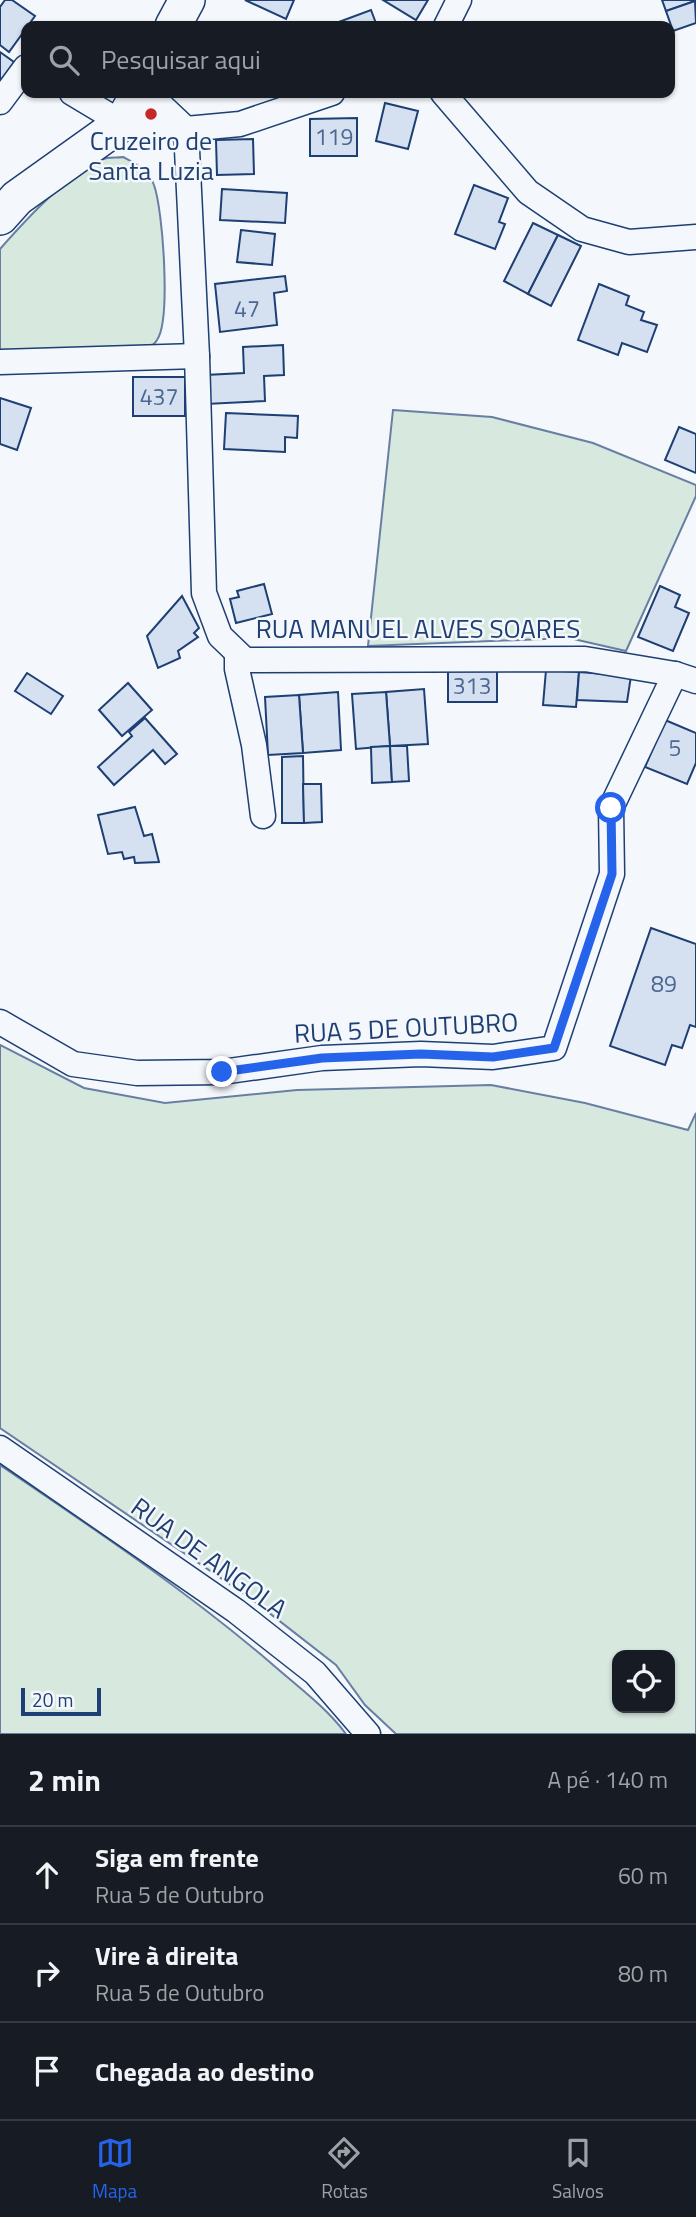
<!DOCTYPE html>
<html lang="pt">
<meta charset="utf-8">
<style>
body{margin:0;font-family:"Titillium Web",sans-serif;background:#242831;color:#f1f3f6}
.controls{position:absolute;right:21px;bottom:21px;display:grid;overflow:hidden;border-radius:14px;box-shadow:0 2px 5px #0004}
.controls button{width:63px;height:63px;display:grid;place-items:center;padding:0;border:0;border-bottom:2px solid #363941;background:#171b24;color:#f1f3f6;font:35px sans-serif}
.scale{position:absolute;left:21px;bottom:18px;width:80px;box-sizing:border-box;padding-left:7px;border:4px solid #1d3f73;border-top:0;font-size:19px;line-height:24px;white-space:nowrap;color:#1d3f73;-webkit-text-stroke:5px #f4f7fb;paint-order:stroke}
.stop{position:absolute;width:21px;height:21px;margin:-16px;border:5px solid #2563eb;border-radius:50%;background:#fff}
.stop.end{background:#2563eb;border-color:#fff;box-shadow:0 2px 7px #0008}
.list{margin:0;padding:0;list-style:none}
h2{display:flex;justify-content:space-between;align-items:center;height:91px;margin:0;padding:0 28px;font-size:30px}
h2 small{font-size:23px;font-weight:400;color:#9ea1a6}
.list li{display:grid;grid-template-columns:46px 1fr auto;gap:21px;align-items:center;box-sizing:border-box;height:98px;padding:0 28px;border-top:2px solid #363941}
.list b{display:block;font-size:26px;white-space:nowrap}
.list p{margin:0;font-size:23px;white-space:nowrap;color:#9ea1a6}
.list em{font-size:23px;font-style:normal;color:#9ea1a6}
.icon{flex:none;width:38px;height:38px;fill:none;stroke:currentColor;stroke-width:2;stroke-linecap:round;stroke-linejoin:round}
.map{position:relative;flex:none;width:696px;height:1734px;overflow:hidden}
.search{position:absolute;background:#171b24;box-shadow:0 2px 5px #0004;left:21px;right:21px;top:21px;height:77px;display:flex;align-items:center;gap:18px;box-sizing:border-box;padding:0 24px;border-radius:14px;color:#9ea1a6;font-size:26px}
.sheet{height:385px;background:#171b24}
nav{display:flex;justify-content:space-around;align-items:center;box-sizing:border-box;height:98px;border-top:2px solid #363941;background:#171b24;font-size:19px;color:#9ea1a6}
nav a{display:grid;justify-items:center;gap:4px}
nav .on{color:#2563eb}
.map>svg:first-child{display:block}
.green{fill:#d7e8df;stroke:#687fa3;stroke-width:2;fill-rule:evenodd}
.building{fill:#d5e0f0;stroke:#1d3f73;stroke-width:2}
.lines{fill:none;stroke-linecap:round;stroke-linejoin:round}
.street-casing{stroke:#1d3f73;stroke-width:27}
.secondary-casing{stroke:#1d3f73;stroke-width:38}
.street{stroke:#f4f7fb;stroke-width:24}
.secondary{stroke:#f4f7fb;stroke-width:35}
.route{stroke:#2563eb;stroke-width:9}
.poi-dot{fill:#c62828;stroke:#f4f7fb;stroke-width:2.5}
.labels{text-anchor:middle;stroke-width:5;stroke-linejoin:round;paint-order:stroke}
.number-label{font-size:23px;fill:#4b6792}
.poi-label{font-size:26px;fill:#1d3f73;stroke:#f4f7fb}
.street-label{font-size:26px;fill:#1d3f73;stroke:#f4f7fb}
</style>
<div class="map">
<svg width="696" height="1734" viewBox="0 0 696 1734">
<rect width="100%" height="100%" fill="#f4f7fb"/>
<g class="green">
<path d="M123 157C136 164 149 170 154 185 163 210 171 320 157 340 155 344 149 348 145 351L0 355V249C22 224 75 165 107 158 112 157 118 158 123 157Z"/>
<path d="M393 410 492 417 593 443 696 485V496L626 651 569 638 368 646Z"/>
<path d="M0 1045 84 1088 165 1103 297 1090 491 1085 585 1103 688 1130 696 1113V1734H396L365 1705 336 1665 250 1598 0 1428ZM617 1655H670V1708H617Z"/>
<path d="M0 1465C93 1528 187 1591 272 1664 297 1686 326 1707 346 1734H0Z"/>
</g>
<g class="building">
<path d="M5 0H12L35 16 9 52 0 45V7Z"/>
<path d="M245 0H294L286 19Z"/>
<path d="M383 0H428L416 20Z"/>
<path d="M662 0H695V1L666 11Z"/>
<path d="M695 1 696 23 673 31 666 11Z"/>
<path d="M371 10 377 26H328Z"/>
<path d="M0 52 14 62 0 82Z"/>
<path d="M385 103 418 111 408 149 376 141Z"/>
<path d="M357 118V156H310V119Z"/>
<path d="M253 139 254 174 217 175 216 140Z"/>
<path d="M474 185 508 198 499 222 505 224 495 249 455 234Z"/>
<path d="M222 189 287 193 285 223 220 220Z"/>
<path d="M533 223 558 235 528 294 504 281Z"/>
<path d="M241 230 275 234 272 265 237 262Z"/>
<path d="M558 235 581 246 551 306 528 294Z"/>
<path d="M285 276 287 291 274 293 277 325 220 332 215 284Z"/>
<path d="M599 284 629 296 626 305 644 312 641 320 657 325 647 352 622 343 618 355 578 340Z"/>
<path d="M283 345 284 375 264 376 265 401 206 404 205 375 244 373 243 347Z"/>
<rect x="133" y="377" width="52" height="39"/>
<path d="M0 398 31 408 17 450 0 444Z"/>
<path d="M226 413 298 416 297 438 285 437V452L224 449Z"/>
<path d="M679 427 696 434V473L665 460Z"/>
<path d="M264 584 272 614 236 623 230 599 239 597 237 591Z"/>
<path d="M660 586 680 595 675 607 689 613 673 651 638 637Z"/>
<path d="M182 596 199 628 194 633 198 637 178 651 180 658 158 668 147 636Z"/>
<rect x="448" y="670" width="49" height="32"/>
<path d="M546 670 579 672 576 707 543 705Z"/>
<path d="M579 672 631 676 627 702 577 700Z"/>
<path d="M27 673 63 696 51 714 15 691Z"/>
<path d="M128 683 152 710 122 736 99 710Z"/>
<path d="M424 689 428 744 390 746 386 692Z"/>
<path d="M338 692 341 750 303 753 299 695Z"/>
<path d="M386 692 390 746 356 749 352 694Z"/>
<path d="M299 695 303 753 268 755 265 697Z"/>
<path d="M145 718 177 754 165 764 153 750 114 785 98 767 132 736 129 732Z"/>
<path d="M665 720 696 733V763L687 784 645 767Z"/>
<path d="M390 746 392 782 372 783 371 747Z"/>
<path d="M390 746H407L409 781 392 782Z"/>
<path d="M303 756 304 823H282V757Z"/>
<path d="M303 784H321L322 822 304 823Z"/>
<path d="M135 807 144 836 152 834 159 862 135 863 134 857 124 859 122 852 108 854 98 815Z"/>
<path d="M651 928 696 944V1027L690 1025 682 1048 672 1045 665 1065 610 1046Z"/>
</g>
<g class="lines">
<defs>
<g id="street">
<path d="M446 26 459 0"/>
<path d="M72 93 122 123 186 129 197 356 204 593 220 636 245 660 585 659 675 674 696 681"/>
<path d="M148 93 186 129 240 124 332 93"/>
<path d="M443 93 528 192 582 229 629 242 696 237"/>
<path d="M0 102 26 67"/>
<path d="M0 362 197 356"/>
<path d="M237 653V669L254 745 263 816"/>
<path d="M0 1022 73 1064 137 1073 222 1072 322 1058 421 1054 493 1057 554 1048 612 874 611 808 675 674"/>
<path d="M0 1448 236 1611 315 1673 368 1734"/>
</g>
<g id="secondary">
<path d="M173 26 187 0"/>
<path d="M0 217 17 198 122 123 139 93"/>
</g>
</defs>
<use href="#street" class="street-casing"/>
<use href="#secondary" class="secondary-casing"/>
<use href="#street" class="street"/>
<use href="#secondary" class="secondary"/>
</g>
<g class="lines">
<path class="route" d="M222 1072 322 1058 421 1054 493 1057 554 1048 612 874 611 808"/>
</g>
<circle class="poi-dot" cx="151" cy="114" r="7"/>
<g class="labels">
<g class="number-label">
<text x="334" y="145">119</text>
<text x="247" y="317">47</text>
<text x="159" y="405">437</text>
<text x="472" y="694">313</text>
<text x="675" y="756">5</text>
<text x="664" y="992">89</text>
</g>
<g class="poi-label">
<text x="151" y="150">Cruzeiro de<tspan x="151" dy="30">Santa Luzia</tspan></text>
</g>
<g class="street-label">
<text x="418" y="638">RUA MANUEL ALVES SOARES</text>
<text transform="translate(406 1028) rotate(-3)" y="9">RUA 5 DE OUTUBRO</text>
<text transform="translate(209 1558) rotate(36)" y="9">RUA DE ANGOLA</text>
</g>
</g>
</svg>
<div class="controls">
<button><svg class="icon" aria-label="locate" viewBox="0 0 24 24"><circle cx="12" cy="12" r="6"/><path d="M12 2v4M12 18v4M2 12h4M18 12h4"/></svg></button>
</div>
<div class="scale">20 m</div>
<div class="stop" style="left:611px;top:808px"></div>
<div class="stop end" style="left:222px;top:1072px"></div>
<div class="search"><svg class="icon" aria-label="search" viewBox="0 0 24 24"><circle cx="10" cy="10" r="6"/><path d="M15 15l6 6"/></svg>Pesquisar aqui</div>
</div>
<section class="sheet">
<h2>2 min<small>A pé · 140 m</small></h2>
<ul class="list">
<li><svg class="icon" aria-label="ahead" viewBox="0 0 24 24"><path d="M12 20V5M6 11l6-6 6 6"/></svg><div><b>Siga em frente</b><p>Rua 5 de Outubro</p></div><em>60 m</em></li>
<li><svg class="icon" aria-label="right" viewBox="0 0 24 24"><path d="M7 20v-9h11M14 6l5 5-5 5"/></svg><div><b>Vire à direita</b><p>Rua 5 de Outubro</p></div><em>80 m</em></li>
<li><svg class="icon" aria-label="arrive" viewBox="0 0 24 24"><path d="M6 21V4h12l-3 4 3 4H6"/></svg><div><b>Chegada ao destino</b></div></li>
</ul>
</section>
<nav>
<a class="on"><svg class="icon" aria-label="map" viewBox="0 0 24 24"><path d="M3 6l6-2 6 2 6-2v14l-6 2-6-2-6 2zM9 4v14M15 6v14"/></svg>Mapa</a>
<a><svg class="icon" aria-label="directions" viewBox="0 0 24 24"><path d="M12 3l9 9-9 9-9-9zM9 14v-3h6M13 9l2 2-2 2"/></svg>Rotas</a>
<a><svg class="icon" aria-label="saved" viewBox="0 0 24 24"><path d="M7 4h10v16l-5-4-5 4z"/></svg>Salvos</a>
</nav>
